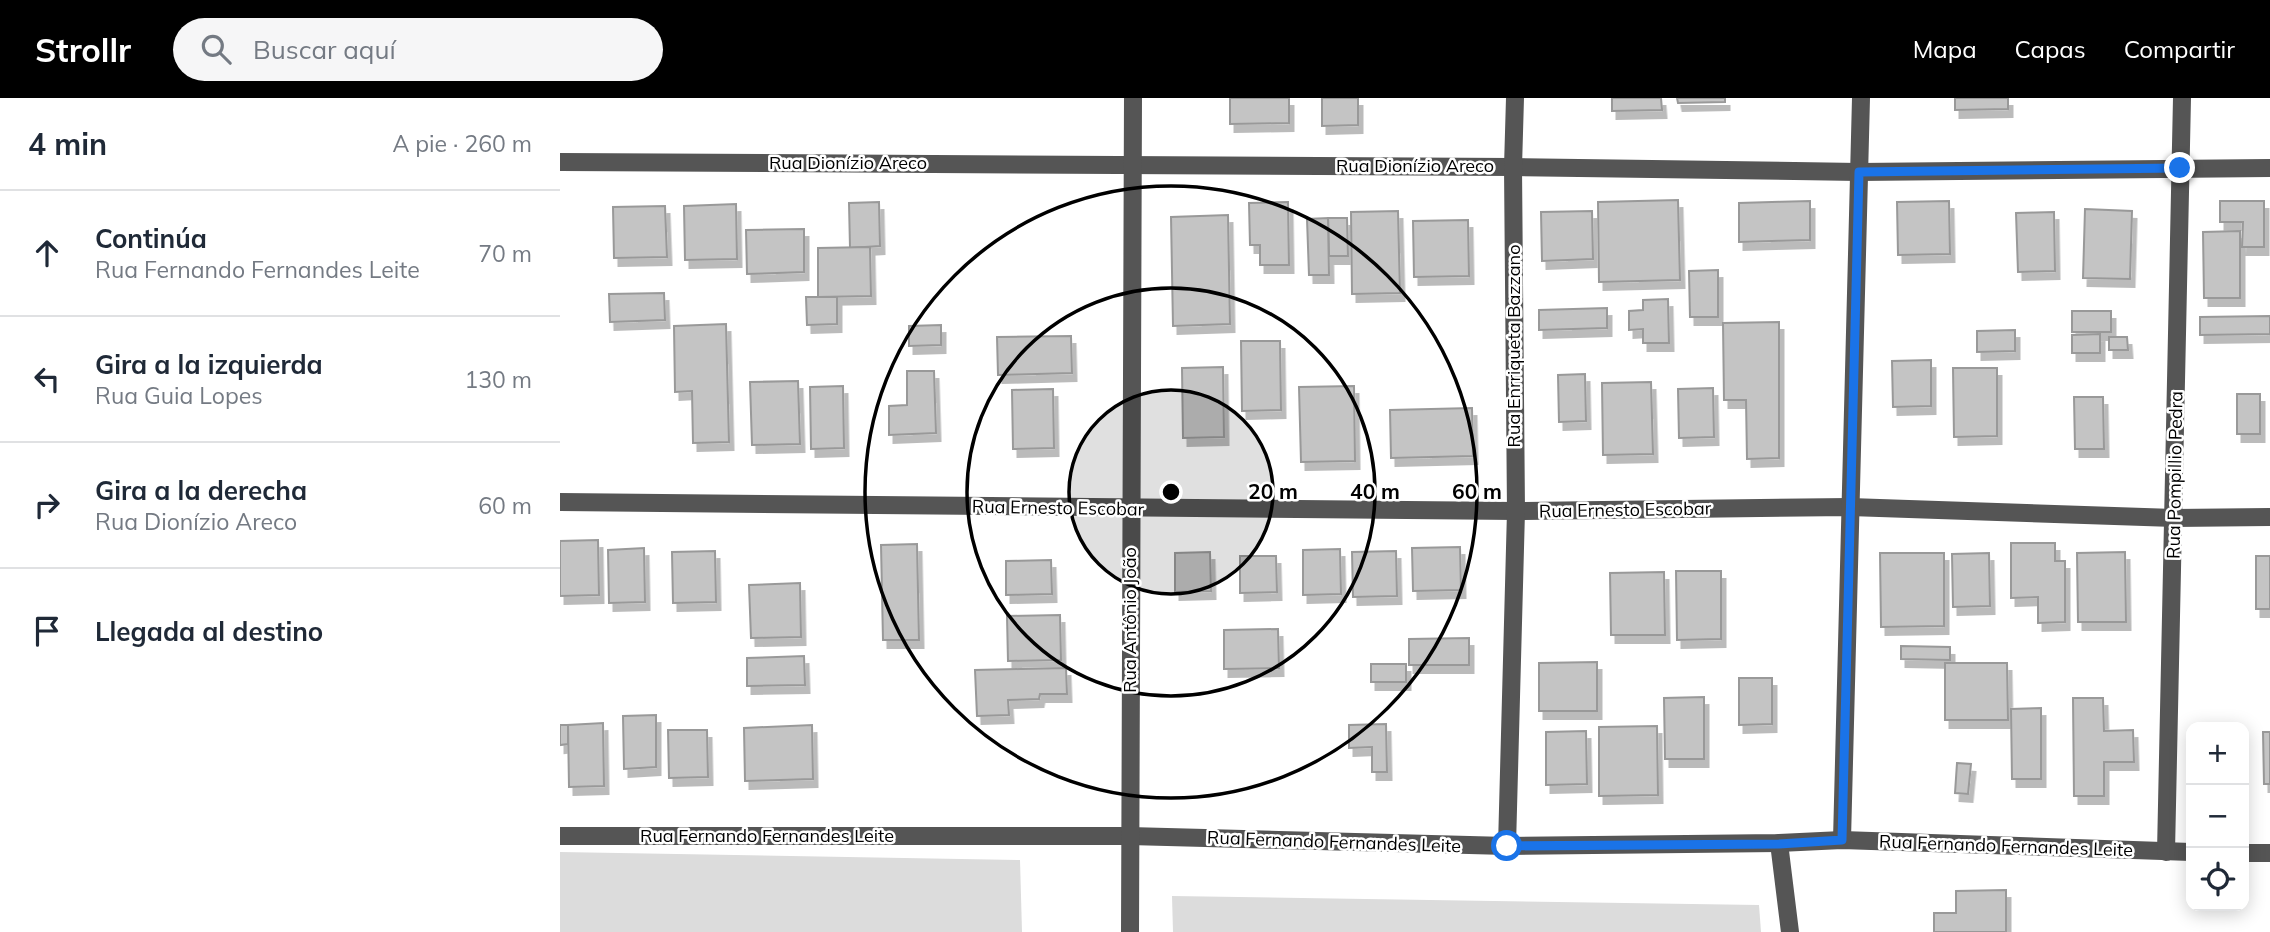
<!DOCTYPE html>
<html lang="es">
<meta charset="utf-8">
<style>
body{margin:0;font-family:Mulish,sans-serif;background:#f6f6f7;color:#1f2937}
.controls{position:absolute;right:21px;bottom:21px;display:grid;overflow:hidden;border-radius:14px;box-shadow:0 4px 18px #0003}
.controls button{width:63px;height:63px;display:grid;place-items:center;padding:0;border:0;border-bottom:2px solid #e0e1e3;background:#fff;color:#1f2937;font:35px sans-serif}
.stop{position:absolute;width:21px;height:21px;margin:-16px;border:5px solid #1a73e8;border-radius:50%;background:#fff}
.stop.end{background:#1a73e8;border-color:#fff;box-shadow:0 2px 7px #0008}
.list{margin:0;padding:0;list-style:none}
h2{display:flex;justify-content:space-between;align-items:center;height:91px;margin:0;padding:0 28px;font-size:30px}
h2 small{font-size:23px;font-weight:400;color:#747a83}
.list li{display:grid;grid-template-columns:46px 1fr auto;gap:21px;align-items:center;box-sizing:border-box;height:126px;padding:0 28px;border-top:2px solid #e0e1e3}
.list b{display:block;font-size:26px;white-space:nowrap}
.list p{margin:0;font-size:23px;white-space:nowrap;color:#747a83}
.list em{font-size:23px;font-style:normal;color:#747a83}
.icon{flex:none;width:38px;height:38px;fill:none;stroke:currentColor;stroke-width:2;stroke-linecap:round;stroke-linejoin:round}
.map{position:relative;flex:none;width:1710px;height:834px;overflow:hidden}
header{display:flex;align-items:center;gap:42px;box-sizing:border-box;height:98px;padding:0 35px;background:#000;color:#fff}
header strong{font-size:33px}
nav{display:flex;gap:38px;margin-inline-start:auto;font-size:24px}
.search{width:490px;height:63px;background:#f6f6f7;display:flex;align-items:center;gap:18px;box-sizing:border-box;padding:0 24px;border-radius:38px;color:#747a83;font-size:26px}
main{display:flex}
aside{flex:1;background:#fff}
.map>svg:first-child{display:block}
.green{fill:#dcdcdc}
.building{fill:#c4c4c4;stroke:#999;stroke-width:2;filter:url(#shadow)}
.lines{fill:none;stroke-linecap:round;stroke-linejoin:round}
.minor{stroke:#555;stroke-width:18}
.route{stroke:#1a73e8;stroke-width:9}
.ring{fill:none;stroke:#000;stroke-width:3.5}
.labels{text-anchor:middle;stroke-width:5;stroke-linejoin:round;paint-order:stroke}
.street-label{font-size:18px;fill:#000;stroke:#fff}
.centre{fill:#000;stroke:#fff;stroke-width:3.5}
.ring-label{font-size:21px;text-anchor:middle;font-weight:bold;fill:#000;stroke:#fff;stroke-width:5;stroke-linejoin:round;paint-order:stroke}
</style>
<header>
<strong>Strollr</strong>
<div class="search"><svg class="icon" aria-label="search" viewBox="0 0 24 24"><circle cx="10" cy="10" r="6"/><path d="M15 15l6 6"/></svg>Buscar aquí</div>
<nav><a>Mapa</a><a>Capas</a><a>Compartir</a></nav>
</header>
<main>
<aside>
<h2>4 min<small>A pie · 260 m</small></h2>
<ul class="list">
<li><svg class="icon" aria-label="ahead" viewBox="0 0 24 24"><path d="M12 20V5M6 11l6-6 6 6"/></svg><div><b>Continúa</b><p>Rua Fernando Fernandes Leite</p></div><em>70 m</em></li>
<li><svg class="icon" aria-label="left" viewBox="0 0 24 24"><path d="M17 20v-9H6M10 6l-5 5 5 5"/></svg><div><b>Gira a la izquierda</b><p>Rua Guia Lopes</p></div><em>130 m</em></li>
<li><svg class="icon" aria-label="right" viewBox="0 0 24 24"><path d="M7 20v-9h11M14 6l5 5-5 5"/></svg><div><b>Gira a la derecha</b><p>Rua Dionízio Areco</p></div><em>60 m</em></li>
<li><svg class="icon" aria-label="arrive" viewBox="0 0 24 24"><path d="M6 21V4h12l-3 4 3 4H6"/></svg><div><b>Llegada al destino</b></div></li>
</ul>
</aside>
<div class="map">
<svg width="1710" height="834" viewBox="0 0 1710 834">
<defs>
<filter id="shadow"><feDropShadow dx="4.5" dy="8" stdDeviation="0" flood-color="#0004"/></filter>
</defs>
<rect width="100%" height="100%" fill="#fff"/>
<g class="green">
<path d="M0 754 460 762 462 834H0Z"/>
<path d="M612 798 1199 807 1201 834H613Z"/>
</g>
<g class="building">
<path d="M670 0H729V25L670 26Z"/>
<path d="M762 0H798V27L762 28Z"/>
<path d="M1052 0H1101L1102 12 1052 13Z"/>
<path d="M1117 0H1165V4L1118 5Z"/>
<path d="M1395 0H1448V11L1395 12Z"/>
<path d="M1118 102 1120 182 1039 184 1038 104Z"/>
<path d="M1250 103V142L1179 144V105Z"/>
<path d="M1389 103 1390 156 1338 157 1337 104Z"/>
<path d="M1660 103H1704V149H1682L1683 124H1660Z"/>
<path d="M319 104 320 148 290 150 289 105Z"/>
<path d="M728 104 729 167H700V147H690L689 105Z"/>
<path d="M176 106 177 161 125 162 124 108Z"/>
<path d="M105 108 107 159 54 160 53 109Z"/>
<path d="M1525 111 1572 113 1570 181 1523 180Z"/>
<path d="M838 113 840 195 792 196 791 114Z"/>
<path d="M1032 113 1033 161 982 163 981 114Z"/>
<path d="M1494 114 1495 173 1458 174 1456 115Z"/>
<path d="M668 117 670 226 613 228 611 119Z"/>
<path d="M768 120H787L788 158H769Z"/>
<path d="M768 120 769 177H749L747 121Z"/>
<path d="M908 122 909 178 854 179 853 123Z"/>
<path d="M244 131V174L187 176 186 132Z"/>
<path d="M1680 133V200H1644L1643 134Z"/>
<path d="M310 149 311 198 258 199V150Z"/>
<path d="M1158 172V219H1130L1129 173Z"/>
<path d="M104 195 105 222 50 224 49 196Z"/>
<path d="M246 199H277V226L247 227Z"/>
<path d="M1108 201 1109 245H1083V231L1069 232V213L1083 212V202Z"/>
<path d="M1047 210V230L979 232V212Z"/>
<rect x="1512" y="213" width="39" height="21"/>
<path d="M1710 218V236L1640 237V219Z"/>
<path d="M1219 224V360L1187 361 1186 302H1164L1163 225Z"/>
<path d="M166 226 169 344 133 345 132 293 115 294 114 228Z"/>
<path d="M381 227V247L349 248V228Z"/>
<path d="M1455 232V253L1417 254V233Z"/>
<path d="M1540 236V255H1512V237Z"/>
<path d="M511 238 512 275 438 277 437 239Z"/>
<path d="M1549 239H1567L1568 252H1549Z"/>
<path d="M681 243H720L721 312 682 313Z"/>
<path d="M1371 262V308L1333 309 1332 263Z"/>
<path d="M663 269 664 339 623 340 622 270Z"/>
<path d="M1393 270H1437V338L1394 339Z"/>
<path d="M347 273H374L376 335 329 337V308L347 307Z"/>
<path d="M1025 276 1026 323 999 324 998 277Z"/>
<path d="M238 283 240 346 192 347 190 284Z"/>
<path d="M1091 284 1093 356 1043 357 1042 285Z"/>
<path d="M283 288 284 350 251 351 250 289Z"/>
<path d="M794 288 795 363 741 364 739 289Z"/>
<path d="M1153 290 1154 339 1119 340 1118 291Z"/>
<path d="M493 291 494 350 453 351 452 292Z"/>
<rect x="1677" y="296" width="23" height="40"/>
<path d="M1514 299H1543L1544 351H1515Z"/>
<path d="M912 310 913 358 831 360 830 312Z"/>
<path d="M38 442 39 497 0 498V443Z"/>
<path d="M1451 445H1495V463H1505V524L1478 525V499L1451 500Z"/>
<path d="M357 446 359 542H323L321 447Z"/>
<path d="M900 449 901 492 853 493 852 450Z"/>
<path d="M84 450 85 504 49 505 48 452Z"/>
<path d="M780 451 781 496 743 497V452Z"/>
<path d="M155 453 156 504 113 505 112 454Z"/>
<path d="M836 453 837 498 793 499 792 454Z"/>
<path d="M650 454 651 493 615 494V455Z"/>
<path d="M1565 454 1566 524H1518L1517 455Z"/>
<path d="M1320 455H1384V528L1321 529Z"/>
<path d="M1429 455 1430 508 1393 509 1392 456Z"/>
<path d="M680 458H716L717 494 680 495Z"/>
<rect x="1696" y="458" width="14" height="53"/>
<path d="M491 462 492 496 446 497V463Z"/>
<path d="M1116 473H1161V541L1117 542Z"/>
<path d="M1104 474 1105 537H1051L1050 475Z"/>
<path d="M240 485 241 539 191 540 189 487Z"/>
<path d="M500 517 501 562 448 563 447 518Z"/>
<path d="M718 531 719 570 664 571V532Z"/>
<path d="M909 540V567H849V541Z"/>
<path d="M1341 548 1390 549V562L1341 561Z"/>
<path d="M244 558 245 587 187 588V560Z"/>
<path d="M1037 564V613H979V565Z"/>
<path d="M1385 565H1447L1448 622H1385Z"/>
<rect x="811" y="566" width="35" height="18"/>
<path d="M506 570 507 596H480L479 601 448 602 449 617 417 618 415 572Z"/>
<path d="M1179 580H1212V626L1179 627Z"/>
<path d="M1144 599V661H1105L1104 600Z"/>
<path d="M1513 600H1543L1544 633 1573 632 1574 664H1544V698H1514Z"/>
<path d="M1481 610V681H1452L1451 611Z"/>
<path d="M96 617V669L64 671 63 618Z"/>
<path d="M43 625 44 688 9 689 8 627Z"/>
<path d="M826 626 827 674H812V649L789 650V627Z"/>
<path d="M0 627H8V646L0 647Z"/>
<path d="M252 627 253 681 185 683 184 630Z"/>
<path d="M1097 628 1098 697 1039 698V629Z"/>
<path d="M108 632H147L148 679 109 680Z"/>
<path d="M1026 633 1027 686 986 687V634Z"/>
<path d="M1703 634H1710V686H1704Z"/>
<path d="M1397 665 1411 666 1408 696 1395 695Z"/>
<path d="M1446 792V834H1374V815H1396V793Z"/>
</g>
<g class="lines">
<g class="minor">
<path d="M0 64 953 69 1299 74 1710 70"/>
<path d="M0 404 956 413 1290 409 1614 420 1710 419"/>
<path d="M0 738H569L947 748 1219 745 1282 742 1631 754"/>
<path d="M1282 742 1301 0"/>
<path d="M1219 745 1230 834"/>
<path d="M947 748 956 413 953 69 955 0"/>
<path d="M1606 754 1622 0"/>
<path d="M1684 755H1710"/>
<path d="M570 834 573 0"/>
</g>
</g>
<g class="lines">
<path class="route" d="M947 748 1219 746 1282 742 1299 74 1620 70"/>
</g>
<circle cx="611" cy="394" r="102" fill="#000" fill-opacity=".12"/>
<g class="ring">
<circle cx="611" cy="394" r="102"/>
<circle cx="611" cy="394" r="204"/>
<circle cx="611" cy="394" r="306"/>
</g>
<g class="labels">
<g class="street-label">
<text x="288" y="71">Rua Dionízio Areco</text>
<text x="855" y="74">Rua Dionízio Areco</text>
<text transform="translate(954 248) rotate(-90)" y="6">Rua Enrriqueta Bazzano</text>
<text transform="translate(1615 377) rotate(-89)" y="6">Rua Pompillio Pedra</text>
<text transform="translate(498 410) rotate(1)" y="6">Rua Ernesto Escobar</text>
<text transform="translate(1065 412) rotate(-1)" y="6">Rua Ernesto Escobar</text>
<text transform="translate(570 522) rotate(-90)" y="6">Rua Antônio João</text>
<text x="207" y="744">Rua Fernando Fernandes Leite</text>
<text transform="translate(774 744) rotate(2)" y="6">Rua Fernando Fernandes Leite</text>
<text transform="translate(1446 748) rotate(2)" y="6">Rua Fernando Fernandes Leite</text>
</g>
</g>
<circle cx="611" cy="394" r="10" class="centre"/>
<g class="ring-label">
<text x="713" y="401">20 m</text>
<text x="815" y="401">40 m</text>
<text x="917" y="401">60 m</text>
</g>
</svg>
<div class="controls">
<button>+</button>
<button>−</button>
<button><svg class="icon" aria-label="locate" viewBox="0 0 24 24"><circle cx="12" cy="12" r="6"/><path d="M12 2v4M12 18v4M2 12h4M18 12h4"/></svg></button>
</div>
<div class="stop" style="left:947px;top:748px"></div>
<div class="stop end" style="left:1620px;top:70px"></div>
</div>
</main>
